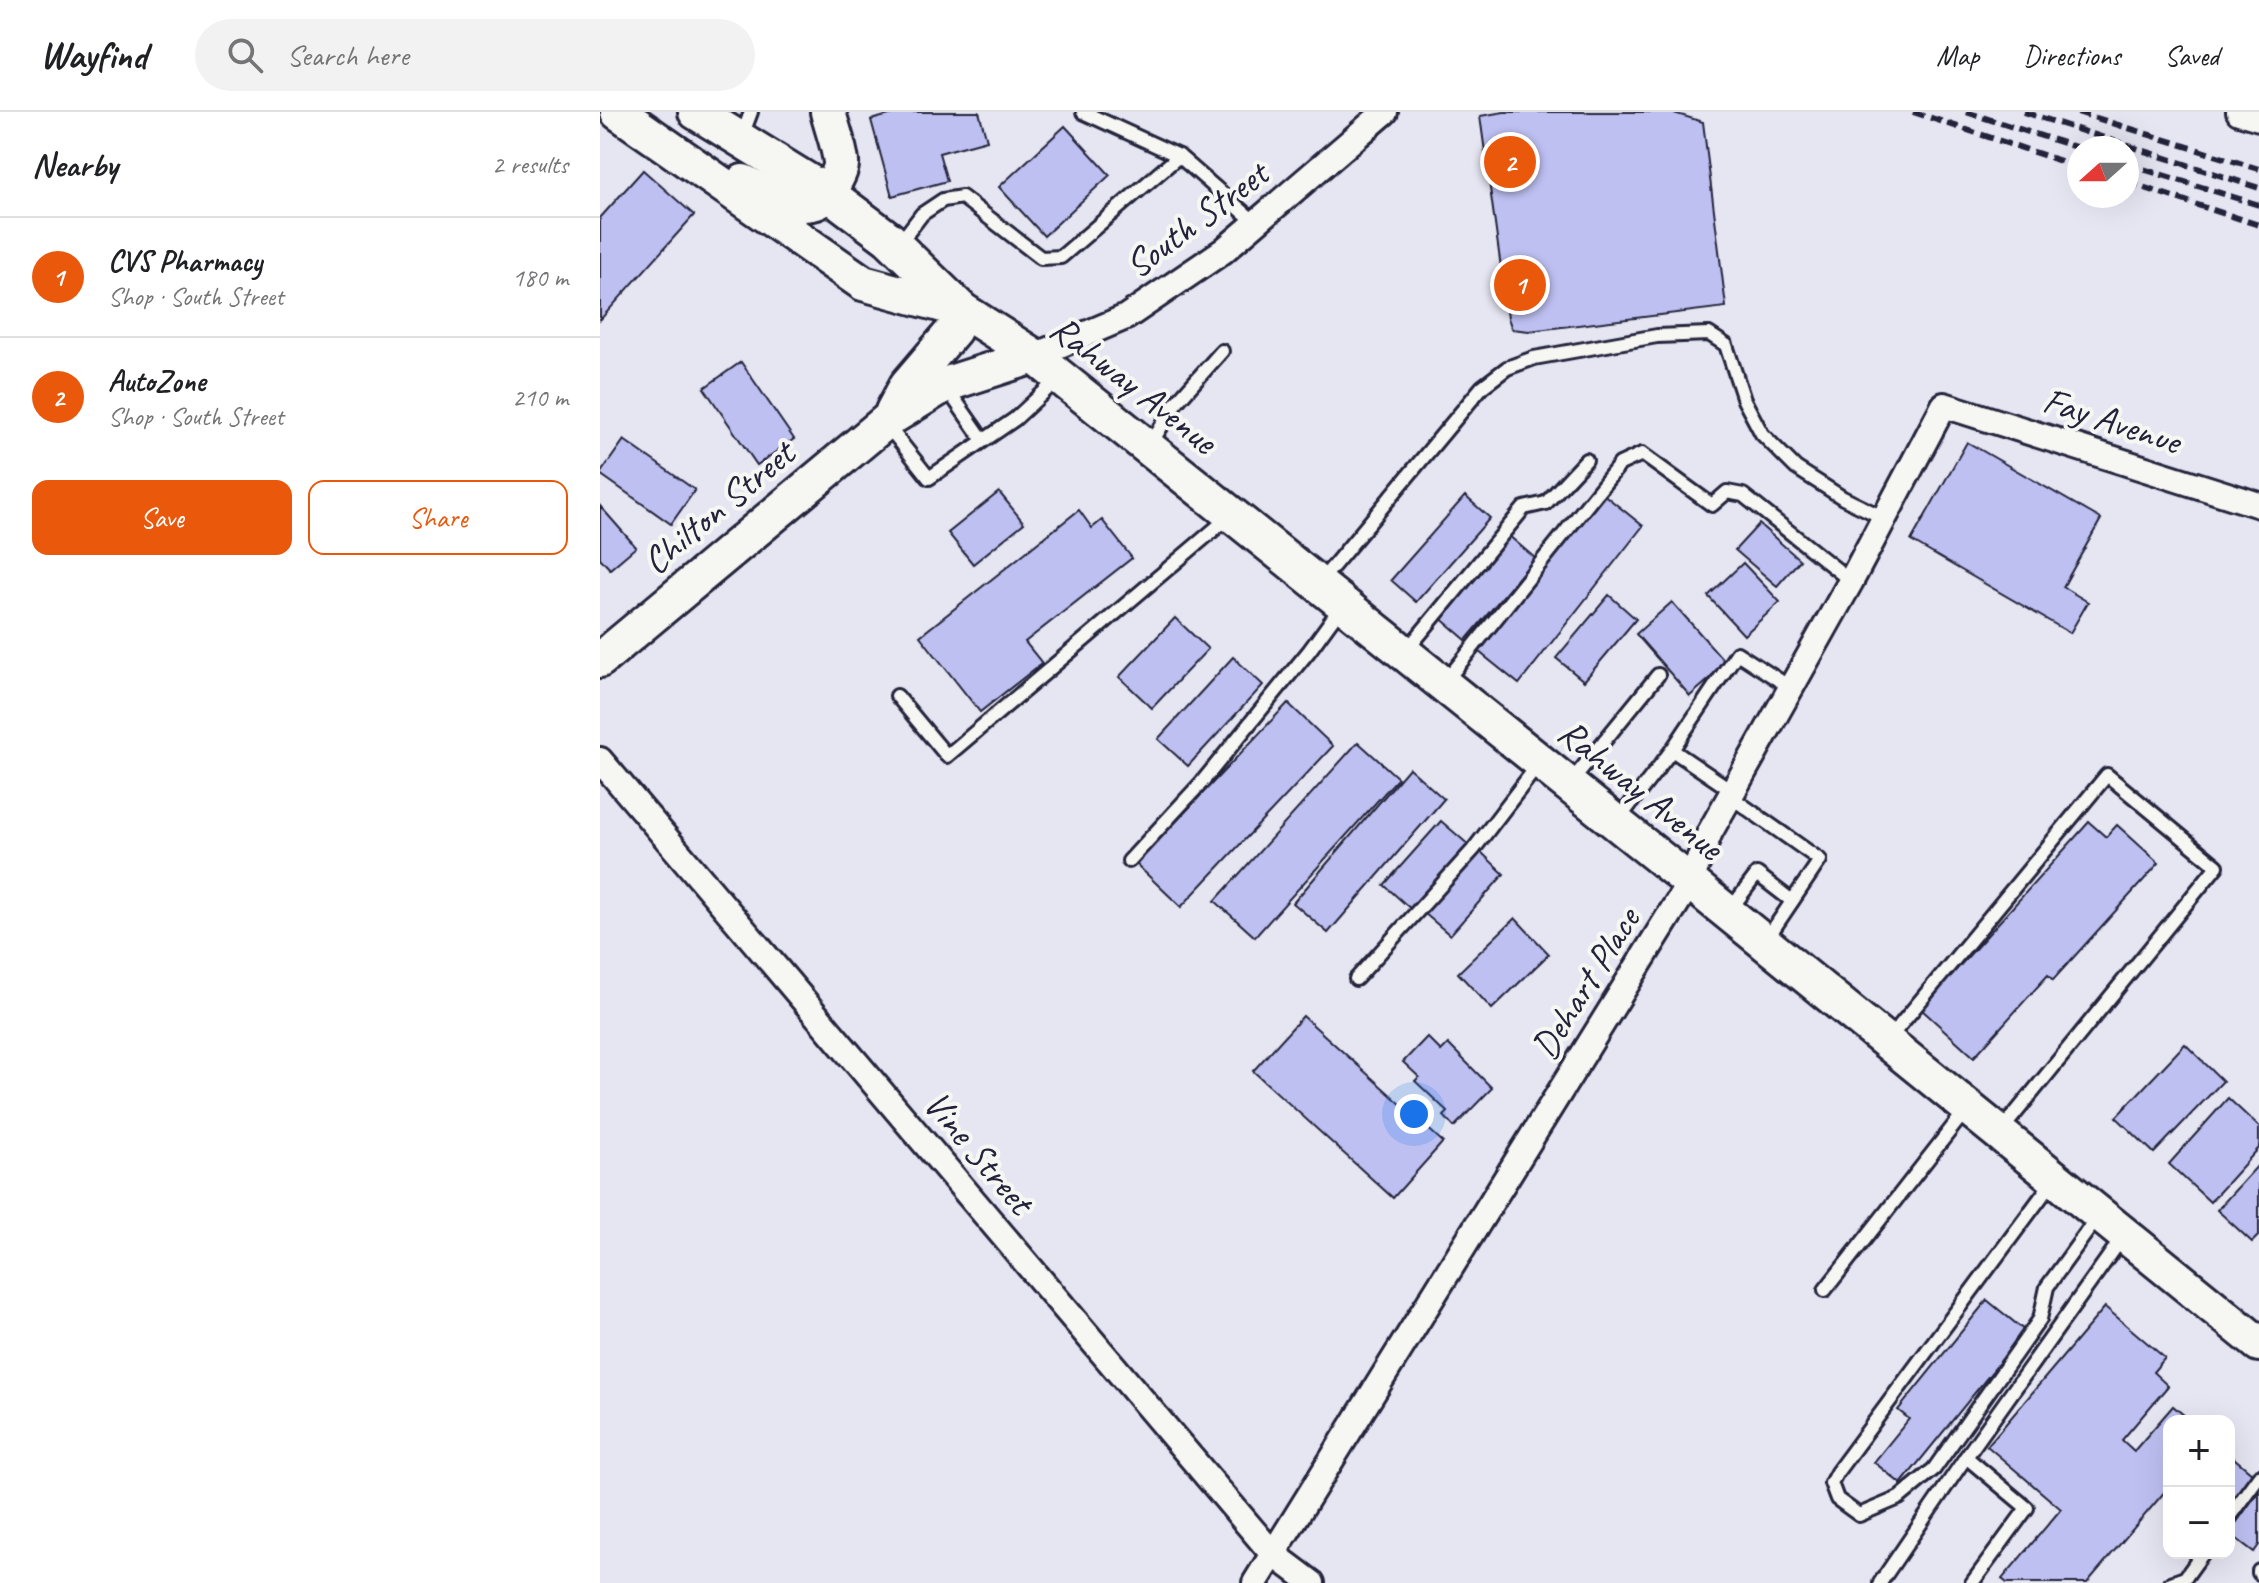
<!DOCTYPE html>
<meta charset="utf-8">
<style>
body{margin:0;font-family:Caveat,sans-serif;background:#f2f2f2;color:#202124}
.controls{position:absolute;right:24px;bottom:24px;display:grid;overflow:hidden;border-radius:16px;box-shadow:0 8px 32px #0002}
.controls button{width:72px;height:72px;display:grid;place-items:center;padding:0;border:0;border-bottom:2px solid #e0e0e0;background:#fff;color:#202124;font:40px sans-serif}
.compass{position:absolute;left:1467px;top:24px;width:72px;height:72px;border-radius:50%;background:#fff;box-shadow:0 8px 32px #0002;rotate:249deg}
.you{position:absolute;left:814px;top:1002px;width:28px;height:28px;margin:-20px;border:6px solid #fff;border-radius:50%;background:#1a73e8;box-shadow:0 0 0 12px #1a73e833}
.badge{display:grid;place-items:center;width:52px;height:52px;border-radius:50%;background:#ea580c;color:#fff;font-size:26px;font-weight:700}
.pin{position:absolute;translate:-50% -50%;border:4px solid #fff;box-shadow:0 2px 8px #0006}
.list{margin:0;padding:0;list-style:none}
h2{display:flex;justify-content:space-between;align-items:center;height:104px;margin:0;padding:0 32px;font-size:34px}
h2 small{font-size:26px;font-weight:400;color:#757577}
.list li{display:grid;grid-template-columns:52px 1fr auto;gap:24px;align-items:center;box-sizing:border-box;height:120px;padding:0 32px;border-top:2px solid #e0e0e0}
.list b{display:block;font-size:30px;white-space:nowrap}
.list p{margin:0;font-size:26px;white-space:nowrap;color:#757577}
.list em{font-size:26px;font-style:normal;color:#757577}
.actions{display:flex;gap:16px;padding:24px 32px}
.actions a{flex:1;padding:18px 0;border:2px solid #ea580c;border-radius:16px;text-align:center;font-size:28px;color:#ea580c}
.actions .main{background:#ea580c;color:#fff}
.icon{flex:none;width:44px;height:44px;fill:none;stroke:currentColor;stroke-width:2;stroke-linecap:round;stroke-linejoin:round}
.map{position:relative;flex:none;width:1659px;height:1471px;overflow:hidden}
header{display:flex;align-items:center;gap:48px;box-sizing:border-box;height:112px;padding:0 40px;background:#fff;border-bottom:2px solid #e0e0e0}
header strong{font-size:38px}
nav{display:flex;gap:44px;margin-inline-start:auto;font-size:28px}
.search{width:560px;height:72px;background:#f2f2f2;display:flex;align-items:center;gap:20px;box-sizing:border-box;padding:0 28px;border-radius:44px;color:#757577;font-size:30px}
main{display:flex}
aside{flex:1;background:#fff}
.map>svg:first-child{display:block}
.building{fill:#bec0f2;stroke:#22223b;stroke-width:2}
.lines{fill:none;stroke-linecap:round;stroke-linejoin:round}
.lane-casing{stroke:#22223b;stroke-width:18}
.street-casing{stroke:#22223b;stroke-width:30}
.secondary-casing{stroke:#22223b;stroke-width:40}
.lane{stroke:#f6f6f2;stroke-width:12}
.street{stroke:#f6f6f2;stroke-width:24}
.secondary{stroke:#f6f6f2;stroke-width:34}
.rail{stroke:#22223b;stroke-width:6;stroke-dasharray:12 6;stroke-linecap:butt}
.labels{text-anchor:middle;stroke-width:8;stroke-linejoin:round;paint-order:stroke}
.street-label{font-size:38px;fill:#22223b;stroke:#f6f6f2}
</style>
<header>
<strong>Wayfind</strong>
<div class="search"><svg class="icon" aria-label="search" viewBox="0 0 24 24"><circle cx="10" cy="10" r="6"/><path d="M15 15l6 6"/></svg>Search here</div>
<nav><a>Map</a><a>Directions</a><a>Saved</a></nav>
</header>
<main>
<aside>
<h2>Nearby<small>2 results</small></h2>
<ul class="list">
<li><span class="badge">1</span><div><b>CVS Pharmacy</b><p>Shop · South Street</p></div><em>180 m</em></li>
<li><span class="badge">2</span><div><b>AutoZone</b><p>Shop · South Street</p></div><em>210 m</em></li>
</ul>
<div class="actions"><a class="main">Save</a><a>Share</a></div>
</aside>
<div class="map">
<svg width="1659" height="1471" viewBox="0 0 1659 1471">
<rect width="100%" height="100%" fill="#e5e6f2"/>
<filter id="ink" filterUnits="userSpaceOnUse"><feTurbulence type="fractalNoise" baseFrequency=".0125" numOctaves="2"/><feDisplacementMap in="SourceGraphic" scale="16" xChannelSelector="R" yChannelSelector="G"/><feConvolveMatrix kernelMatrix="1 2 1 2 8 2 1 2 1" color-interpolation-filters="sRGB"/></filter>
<g filter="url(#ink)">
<g class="building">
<path d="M300 0H379L387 28 339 41 347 69 292 84 271 8Z"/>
<path d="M904 0H1071L1103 10 1126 195 929 219 912 217 908 206 880 4Z"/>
<path d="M465 14 510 63 444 124 399 75Z"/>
<path d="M43 58 94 103 0 208V106Z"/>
<path d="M141 250 194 327 157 353 104 276Z"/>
<path d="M24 328 95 378 71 412 0 362Z"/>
<path d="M1367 330 1501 407 1463 475 1488 490 1470 521 1311 429Z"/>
<path d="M399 380 424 411 373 452 348 421Z"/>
<path d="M1002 381 1043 414 919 572 878 539Z"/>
<path d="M865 384 890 406 816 490 791 468Z"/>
<path d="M0 394 36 435 10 457 0 446Z"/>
<path d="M479 398 492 416 502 408 532 446 425 530 442 551 380 600 320 524Z"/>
<path d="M1159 412 1200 448 1177 474 1135 438Z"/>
<path d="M908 423 935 446 866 528 839 505Z"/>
<path d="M1143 451 1180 490 1144 523 1108 484Z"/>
<path d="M1009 483 1036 507 984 569 956 546Z"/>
<path d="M1072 490 1127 552 1090 584 1036 522Z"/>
<path d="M575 506 608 537 552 596 519 565Z"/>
<path d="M633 545 663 573 588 654 558 627Z"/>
<path d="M688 591 733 634 581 795 536 752Z"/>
<path d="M758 630 798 666 655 825 615 789Z"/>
<path d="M809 656 844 687 728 821 693 791Z"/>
<path d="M841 709 870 734 813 799 784 773Z"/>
<path d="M1489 710 1506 725 1517 713 1559 751 1453 868 1448 863 1374 945 1321 897Z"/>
<path d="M880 739 904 762 850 823 824 801Z"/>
<path d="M915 806 949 842 892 897 858 861Z"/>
<path d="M703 904 843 1030 793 1086 653 959Z"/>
<path d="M827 925 841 939 848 932 892 976 854 1015 844 1004 848 1000 815 969 819 965 803 950Z"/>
<path d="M1585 932 1623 969 1554 1041 1516 1005Z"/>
<path d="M1628 986 1659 1015V1036L1610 1090 1569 1052Z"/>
<path d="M1659 1052V1123L1652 1130 1617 1098Z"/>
<path d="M1387 1188 1425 1219 1301 1372 1274 1350 1309 1307 1298 1298Z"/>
<path d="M1505 1195 1565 1246 1553 1260 1568 1274 1522 1328 1534 1339 1573 1294 1591 1309H1569V1379L1567 1377 1487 1471H1407L1402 1467 1461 1397 1387 1334Z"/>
<path d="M1629 1342 1653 1362 1629 1391Z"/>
<path d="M1659 1379V1433L1654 1440 1629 1421Z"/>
</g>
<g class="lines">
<defs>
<g id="lane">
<path d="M483 0 579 44 656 111"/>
<path d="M142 24 151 0"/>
<path d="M299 132 322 102 343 88 362 85 441 146 461 145 579 44"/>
<path d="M346 275 383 328"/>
<path d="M287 313 329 366 415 307 458 267"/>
<path d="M549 335 575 292 622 239"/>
<path d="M720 470 882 275 907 256 934 246 1057 224 1109 222 1126 233 1144 288 1162 322 1196 356 1243 386 1284 406"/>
<path d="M806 539 924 396 946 391 986 348"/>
<path d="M845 570 1020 352 1042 342 1112 393 1127 380 1143 383 1251 469"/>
<path d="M297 584 347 644 629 405"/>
<path d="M1072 638 1134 680"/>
<path d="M970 671 1058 563"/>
<path d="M1131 685 1220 748 1166 828"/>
<path d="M1018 708 1072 638 1137 541 1191 576"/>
<path d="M529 749 602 670 709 539 741 495"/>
<path d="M1130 798 1157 762 1192 789"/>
<path d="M756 867 873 738 938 653"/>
<path d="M1287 929 1507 663 1617 754 1401 1019"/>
<path d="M1453 1069 1237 1360 1231 1371 1237 1387 1259 1403 1299 1386 1334 1357 1440 1207 1447 1175 1499 1103"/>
<path d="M1225 1178 1366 998"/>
<path d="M1366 1345 1427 1396 1372 1471"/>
<path d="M1629 1405 1659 1364"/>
<path d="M1659 1459V1461"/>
<path d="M1280 1471 1366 1345 1522 1126"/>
<path d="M1571 1471 1585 1466 1603 1441"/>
</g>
<g id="street">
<path d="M1639 0 1659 6"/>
<path d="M434 244 526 205 623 139 785 0"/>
<path d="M0 648 672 1441 712 1471"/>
<path d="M655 1471 1090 770 1110 720 1251 469 1344 293 1659 393"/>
</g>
<g id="secondary">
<path d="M18 0 263 171 358 197"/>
<path d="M96 0 229 82 289 127 362 198 434 244 460 265 1090 770 1659 1232"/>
<path d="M143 70C169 82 216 111 233 73 236 66 242 57 241 50 239 33 232 16 228 0"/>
<path d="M293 299 307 273 354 218 362 198"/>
<path d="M0 548 289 307 344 273 434 244"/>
</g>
</defs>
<use href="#lane" class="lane-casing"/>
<use href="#street" class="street-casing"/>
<use href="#secondary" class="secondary-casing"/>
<use href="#lane" class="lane"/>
<use href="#street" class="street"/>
<use href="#secondary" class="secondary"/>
<g class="rail">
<path d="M1313 0 1479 55"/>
<path d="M1366 0 1479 36"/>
<path d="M1424 0 1659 76"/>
<path d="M1477 0 1659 57"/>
<path d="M1527 52 1659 93"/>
<path d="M1527 70 1659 113"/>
</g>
</g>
</g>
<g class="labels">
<g class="street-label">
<text transform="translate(596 107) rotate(-37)" y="13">South Street</text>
<text transform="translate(534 272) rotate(38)" y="13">Rahway Avenue</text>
<text transform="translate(1512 308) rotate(18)" y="13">Fay Avenue</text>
<text transform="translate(118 395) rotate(-40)" y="13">Chilton Street</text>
<text transform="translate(1041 677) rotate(39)" y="13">Rahway Avenue</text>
<text transform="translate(985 871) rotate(-58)" y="13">Dehart Place</text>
<text transform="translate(379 1040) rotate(50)" y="13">Vine Street</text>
</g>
</g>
</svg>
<div class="controls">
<button>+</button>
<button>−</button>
</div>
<svg class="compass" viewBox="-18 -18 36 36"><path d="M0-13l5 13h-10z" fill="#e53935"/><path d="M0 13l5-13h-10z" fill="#757577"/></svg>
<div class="you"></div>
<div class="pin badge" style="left:920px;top:173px">1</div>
<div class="pin badge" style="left:910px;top:50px">2</div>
</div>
</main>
